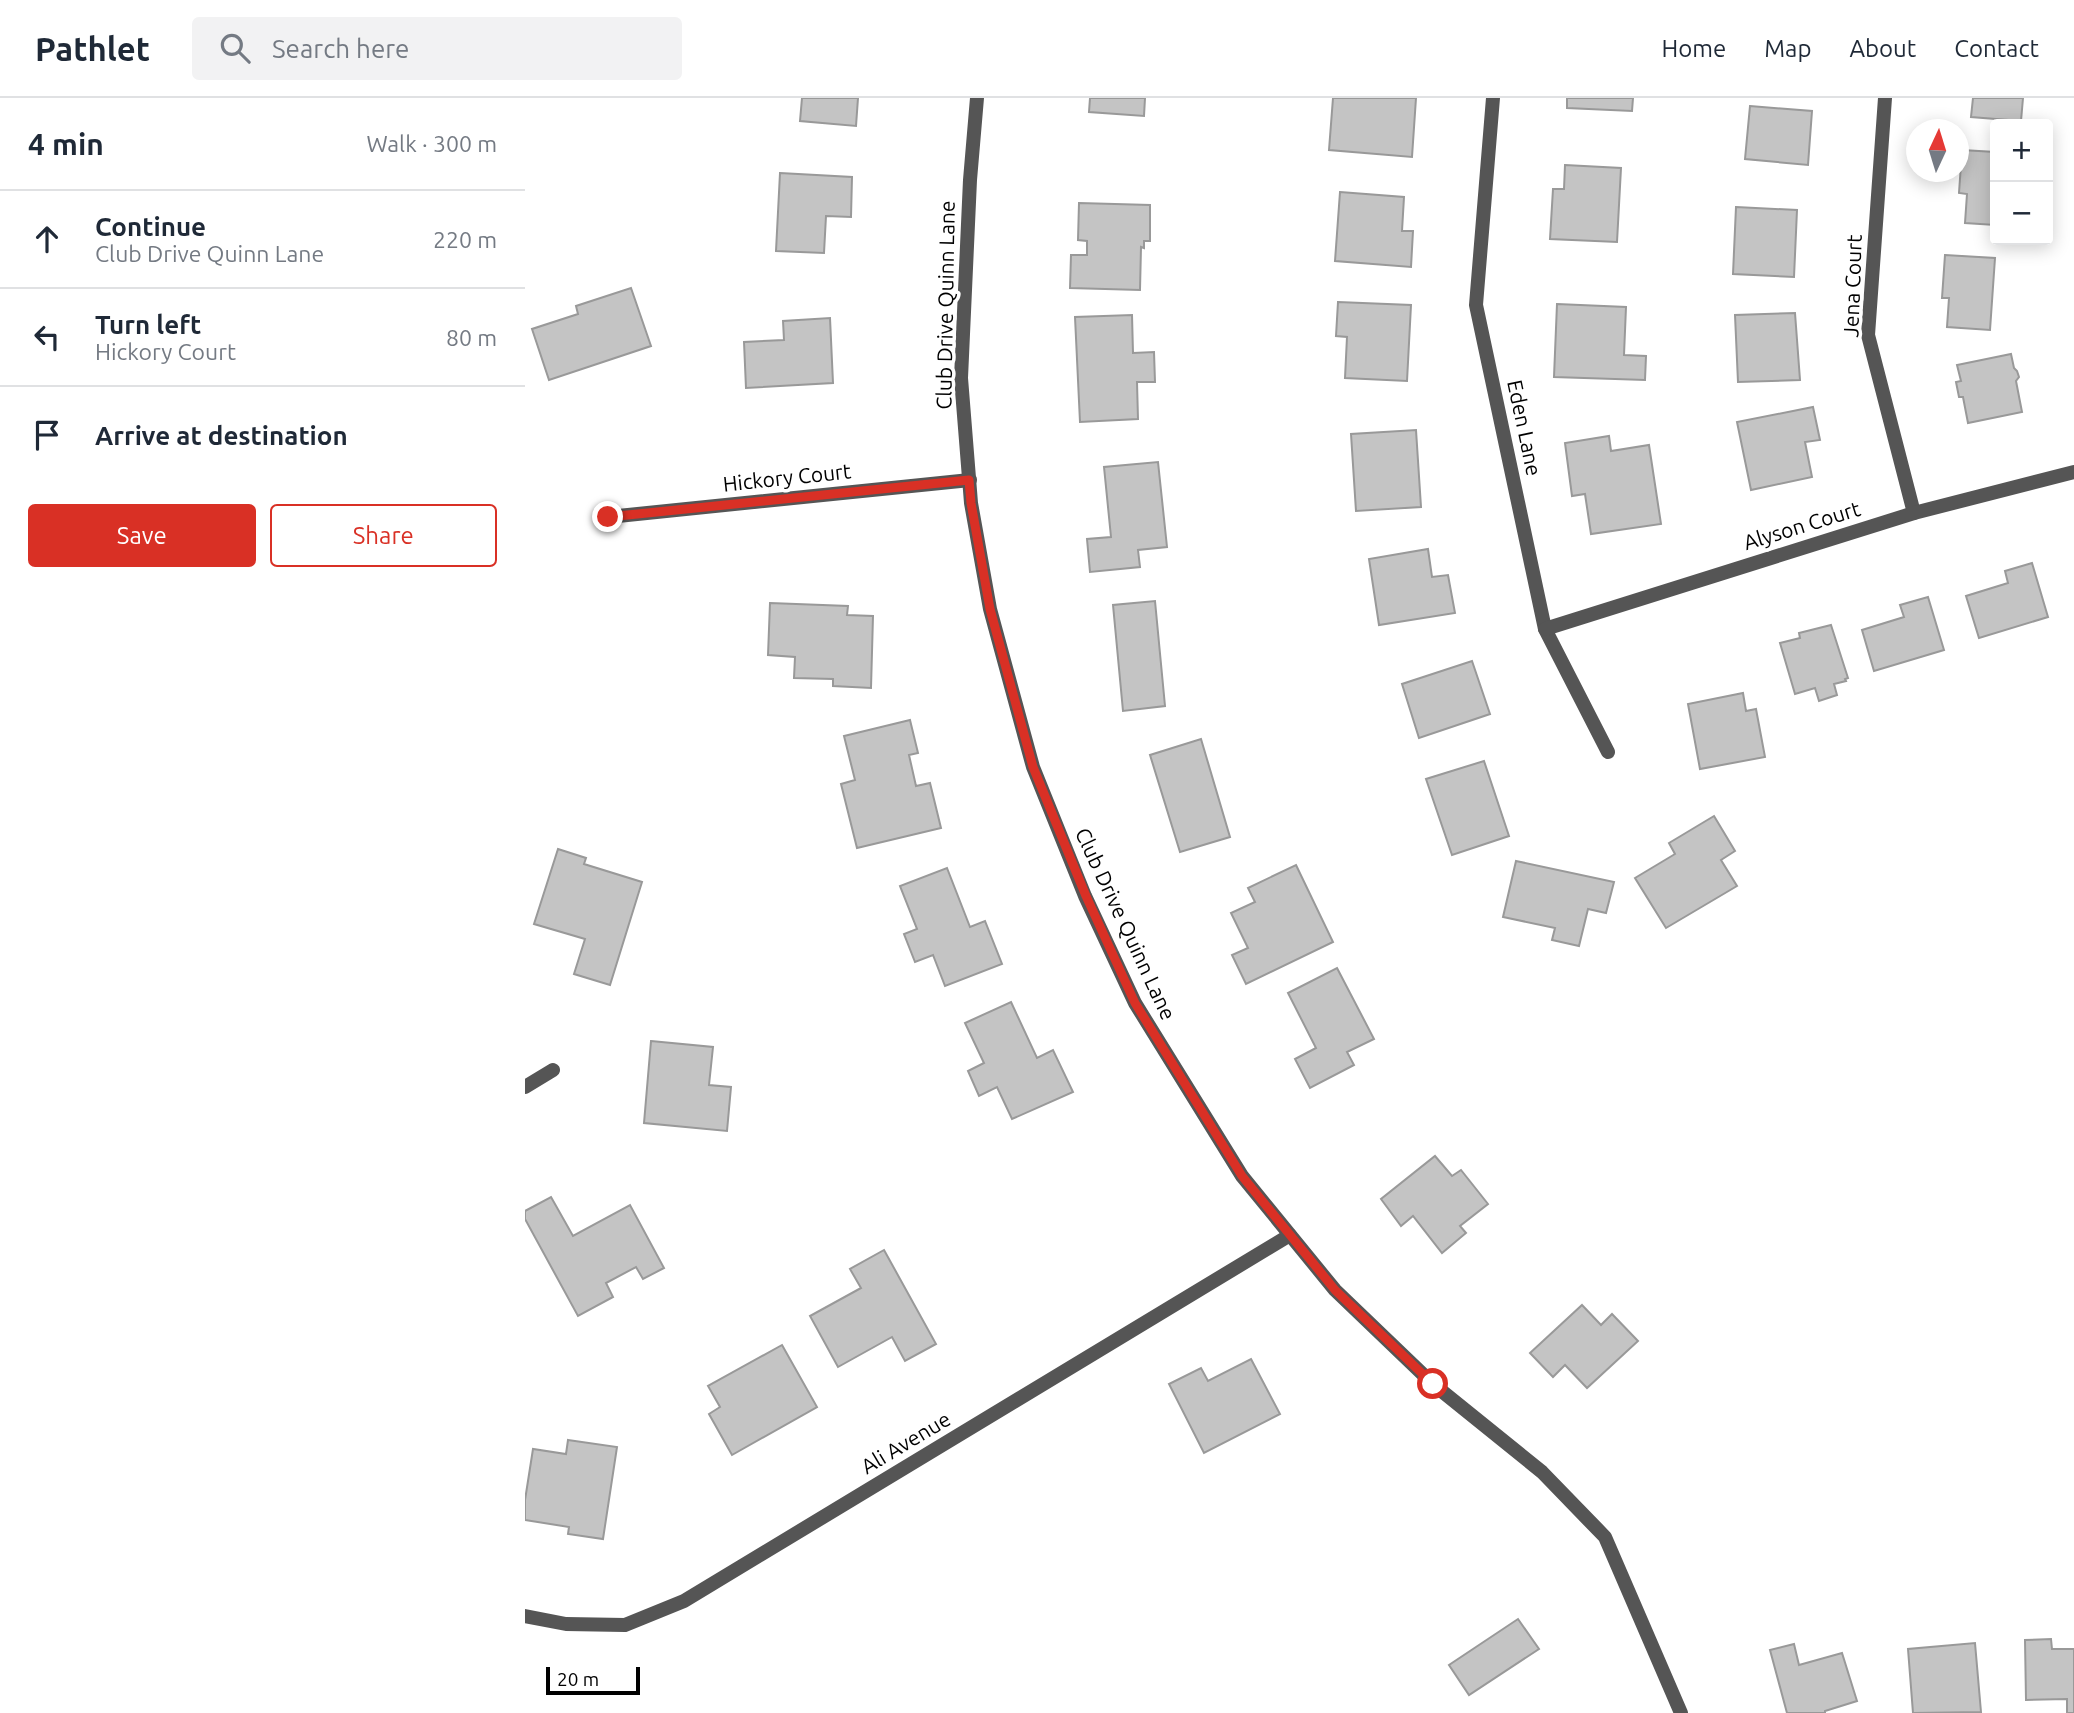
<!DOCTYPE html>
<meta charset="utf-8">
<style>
body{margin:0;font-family:Ubuntu,sans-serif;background:#f2f2f3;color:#1f2937}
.controls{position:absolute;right:21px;top:21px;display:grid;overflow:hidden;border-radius:7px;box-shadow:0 4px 18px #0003}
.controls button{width:63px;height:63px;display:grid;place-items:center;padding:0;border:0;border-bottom:2px solid #e0e1e3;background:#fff;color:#1f2937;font:35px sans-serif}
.compass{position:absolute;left:1381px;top:21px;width:63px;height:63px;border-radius:50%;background:#fff;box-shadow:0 4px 18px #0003;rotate:4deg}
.scale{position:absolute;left:21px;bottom:18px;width:94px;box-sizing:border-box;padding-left:7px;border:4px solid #000;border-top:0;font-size:19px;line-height:24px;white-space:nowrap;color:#000;-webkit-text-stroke:5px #fff;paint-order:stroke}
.stop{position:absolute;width:21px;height:21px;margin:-16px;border:5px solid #d93025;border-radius:50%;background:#fff}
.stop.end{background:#d93025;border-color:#fff;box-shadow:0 2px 7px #0008}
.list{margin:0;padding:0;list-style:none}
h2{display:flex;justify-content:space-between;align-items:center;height:91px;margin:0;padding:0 28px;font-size:30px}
h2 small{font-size:23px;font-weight:400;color:#747a83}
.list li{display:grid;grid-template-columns:46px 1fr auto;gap:21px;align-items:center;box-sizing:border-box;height:98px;padding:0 28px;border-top:2px solid #e0e1e3}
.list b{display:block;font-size:26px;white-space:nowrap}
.list p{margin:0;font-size:23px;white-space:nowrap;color:#747a83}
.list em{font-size:23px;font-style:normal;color:#747a83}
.actions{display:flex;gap:14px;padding:21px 28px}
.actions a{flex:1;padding:16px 0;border:2px solid #d93025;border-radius:7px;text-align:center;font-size:24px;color:#d93025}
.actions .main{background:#d93025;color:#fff}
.icon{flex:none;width:38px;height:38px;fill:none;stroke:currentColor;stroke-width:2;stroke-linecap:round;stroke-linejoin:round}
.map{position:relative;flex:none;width:1549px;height:1615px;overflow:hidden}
header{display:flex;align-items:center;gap:42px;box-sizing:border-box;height:98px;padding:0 35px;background:#fff;border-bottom:2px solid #e0e1e3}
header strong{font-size:33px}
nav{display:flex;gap:38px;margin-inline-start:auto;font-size:24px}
.search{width:490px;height:63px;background:#f2f2f3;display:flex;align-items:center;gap:18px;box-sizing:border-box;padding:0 24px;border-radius:7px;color:#747a83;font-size:26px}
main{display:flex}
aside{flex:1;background:#fff}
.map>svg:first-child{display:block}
.building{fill:#c4c4c4;stroke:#999;stroke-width:2}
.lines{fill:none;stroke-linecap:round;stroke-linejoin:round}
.street{stroke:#555;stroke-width:14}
.route{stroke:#d93025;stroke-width:9}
.labels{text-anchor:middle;stroke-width:7;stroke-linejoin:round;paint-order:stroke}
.street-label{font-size:21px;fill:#000;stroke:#fff}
</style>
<header>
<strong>Pathlet</strong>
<div class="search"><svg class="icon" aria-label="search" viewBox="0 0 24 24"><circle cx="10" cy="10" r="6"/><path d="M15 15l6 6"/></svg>Search here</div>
<nav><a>Home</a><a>Map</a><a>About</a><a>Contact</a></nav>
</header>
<main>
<aside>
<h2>4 min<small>Walk · 300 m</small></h2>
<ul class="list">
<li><svg class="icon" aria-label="ahead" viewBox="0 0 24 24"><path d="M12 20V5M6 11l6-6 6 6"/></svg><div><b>Continue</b><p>Club Drive Quinn Lane</p></div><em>220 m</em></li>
<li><svg class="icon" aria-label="left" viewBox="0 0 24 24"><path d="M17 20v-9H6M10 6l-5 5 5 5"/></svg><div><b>Turn left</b><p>Hickory Court</p></div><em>80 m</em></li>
<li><svg class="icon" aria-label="arrive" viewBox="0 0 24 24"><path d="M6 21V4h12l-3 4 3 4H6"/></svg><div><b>Arrive at destination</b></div></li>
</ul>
<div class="actions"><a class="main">Save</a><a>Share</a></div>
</aside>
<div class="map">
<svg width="1549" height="1615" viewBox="0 0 1549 1615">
<rect width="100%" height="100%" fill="#fff"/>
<g class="building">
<path d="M277 0H333L331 28 275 23Z"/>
<path d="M565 0H620L619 18 564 14Z"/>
<path d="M808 0H891L887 59 804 52Z"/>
<path d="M1042 0H1108L1107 13 1042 10Z"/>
<path d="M1448 0H1498L1496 23 1446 19Z"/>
<path d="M1225 8 1287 13 1283 67 1220 61Z"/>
<path d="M1437 52 1470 54V127L1440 125 1442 96 1434 95Z"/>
<path d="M1040 67 1096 70 1092 144 1025 141 1028 91H1039Z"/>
<path d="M255 75 327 79 326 119 301 118 299 155 251 153Z"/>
<path d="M815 94 879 99 877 133H888L886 169 810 163Z"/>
<path d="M554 105 625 107V143H619V150L616 149 615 192 545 190 546 157H562V143L553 142Z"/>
<path d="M1211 109 1272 112 1269 179 1208 176Z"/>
<path d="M1420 157 1470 160 1465 232 1422 229 1424 200H1417Z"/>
<path d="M106 190 126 248 24 282 7 231 53 216 51 208Z"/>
<path d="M813 204 886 207 882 283 820 280 822 239 811 238Z"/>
<path d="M1032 206 1101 209 1099 257 1121 258 1120 282 1029 279Z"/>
<path d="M1270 215 1275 282 1213 284 1210 217Z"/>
<path d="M607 217 608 255 629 254 630 284H612L613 321 555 324 550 219Z"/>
<path d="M305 220 308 285 221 290 219 244 259 242 258 223Z"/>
<path d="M1486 256 1489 270 1492 273 1494 279 1491 283 1497 314 1443 325 1438 299H1434L1431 284 1436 283 1432 267Z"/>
<path d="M1288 309 1295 342 1280 344 1287 379 1226 392 1212 324Z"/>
<path d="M891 332 896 409 831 413 826 336Z"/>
<path d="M1084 338 1086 353 1124 347 1136 426 1066 436 1060 396 1047 398 1040 345Z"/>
<path d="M633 364 642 449 613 452 615 469 565 474 562 441 586 439 579 369Z"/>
<path d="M903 451 907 479 923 477 930 515 854 527 844 461Z"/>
<path d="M1507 465 1523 519 1454 540 1441 498 1483 485 1480 473Z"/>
<path d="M1403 499 1419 552 1349 573 1337 532 1379 519 1375 507Z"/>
<path d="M630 503 640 608 598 613 588 507Z"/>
<path d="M245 505 323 508 322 517 348 518 346 590 308 588V581L269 580 270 559 243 557Z"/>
<path d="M1306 527 1323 580 1320 581 1321 583 1309 586 1312 597 1294 603 1290 590 1270 596 1255 545 1275 540 1274 535Z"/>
<path d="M947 563 965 616 894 640 877 586Z"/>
<path d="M1218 595 1221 613 1231 611 1240 659 1175 671 1163 606Z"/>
<path d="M385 622 393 655 384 657 391 688 405 685 416 730 332 750 316 686 330 682 319 638Z"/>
<path d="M676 641 705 739 655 754 625 657Z"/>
<path d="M959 663 984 738 927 757 901 681Z"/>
<path d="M1189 718 1210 753 1196 762 1212 788 1141 830 1110 780 1150 756 1144 745Z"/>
<path d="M33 751 61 760 59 766 117 784 85 887 49 876 60 841 9 826Z"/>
<path d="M991 763 1089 784 1081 815 1063 811 1054 848 1027 842 1030 830 978 819Z"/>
<path d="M771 767 808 844 721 886 707 857 723 850 706 815 730 804 723 790Z"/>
<path d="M422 770 445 829 460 823 477 866 420 888 408 857 390 864 379 836 392 831 375 788Z"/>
<path d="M812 870 849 941 822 954 829 967 785 990 770 961 791 950 763 895Z"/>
<path d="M486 904 512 960 528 952 548 994 487 1021 472 989 454 998 443 973 459 965 440 925Z"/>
<path d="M126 943 188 949 184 987 206 989 202 1033 119 1025Z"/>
<path d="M910 1058 927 1078 936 1072 963 1106 935 1128 941 1135 917 1155 888 1118 876 1128 856 1101Z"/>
<path d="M26 1099 48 1138 105 1107 139 1170 118 1181 111 1169 81 1185 88 1199 53 1218 0 1121V1113Z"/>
<path d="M359 1152 411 1246 380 1263 367 1239 313 1269 285 1218 336 1190 325 1171Z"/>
<path d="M1057 1207 1076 1227 1087 1216 1113 1243 1062 1290 1040 1267 1028 1279 1005 1255Z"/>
<path d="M257 1247 292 1309 207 1357 184 1316 195 1309 183 1288Z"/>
<path d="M726 1261 755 1316 679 1355 644 1286 676 1270 683 1283Z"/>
<path d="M43 1342 92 1349 78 1441 43 1436 44 1429 0 1422V1402L8 1351 41 1356Z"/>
<path d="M993 1521 1014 1551 944 1597 924 1567Z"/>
<path d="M1526 1541 1527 1551H1549V1615H1542V1601L1501 1602 1500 1542Z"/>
<path d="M1450 1545 1456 1614 1388 1615 1383 1551Z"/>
<path d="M1269 1546 1274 1567 1317 1555 1332 1603 1300 1613V1615H1262L1245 1552Z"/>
</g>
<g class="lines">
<g class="street">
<path d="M452 0 445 82 436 280 446 405 465 511 508 669 560 798 610 905 717 1078 810 1192 908 1286 1017 1374 1080 1439 1156 1615"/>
<path d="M968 0 951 207 1020 531 1083 654"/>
<path d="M1360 0 1343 237 1389 415"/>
<path d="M83 419 445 382"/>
<path d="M1020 531 1389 415 1549 374"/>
<path d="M0 989 28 972"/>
<path d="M0 1518 41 1526 100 1527 159 1503 765 1137"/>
</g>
</g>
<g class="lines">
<path class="route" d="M83 419 444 382 446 405 465 511 508 669 561 798 610 905 717 1078 810 1192 908 1286"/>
</g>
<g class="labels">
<g class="street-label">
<text transform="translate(1328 188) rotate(-88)" y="7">Jena Court</text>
<text transform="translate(421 207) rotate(-89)" y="7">Club Drive Quinn Lane</text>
<text transform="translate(999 330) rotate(78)" y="7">Eden Lane</text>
<text transform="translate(262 380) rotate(-6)" y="7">Hickory Court</text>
<text transform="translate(1277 428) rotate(-17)" y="7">Alyson Court</text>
<text transform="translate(600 826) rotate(65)" y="7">Club Drive Quinn Lane</text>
<text transform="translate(381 1345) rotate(-31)" y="7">Ali Avenue</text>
</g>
</g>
</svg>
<div class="controls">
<button>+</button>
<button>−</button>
</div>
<svg class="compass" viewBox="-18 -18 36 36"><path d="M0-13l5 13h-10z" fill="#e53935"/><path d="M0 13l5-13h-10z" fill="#747a83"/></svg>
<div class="scale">20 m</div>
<div class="stop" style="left:908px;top:1286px"></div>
<div class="stop end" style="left:83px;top:419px"></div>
</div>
</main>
